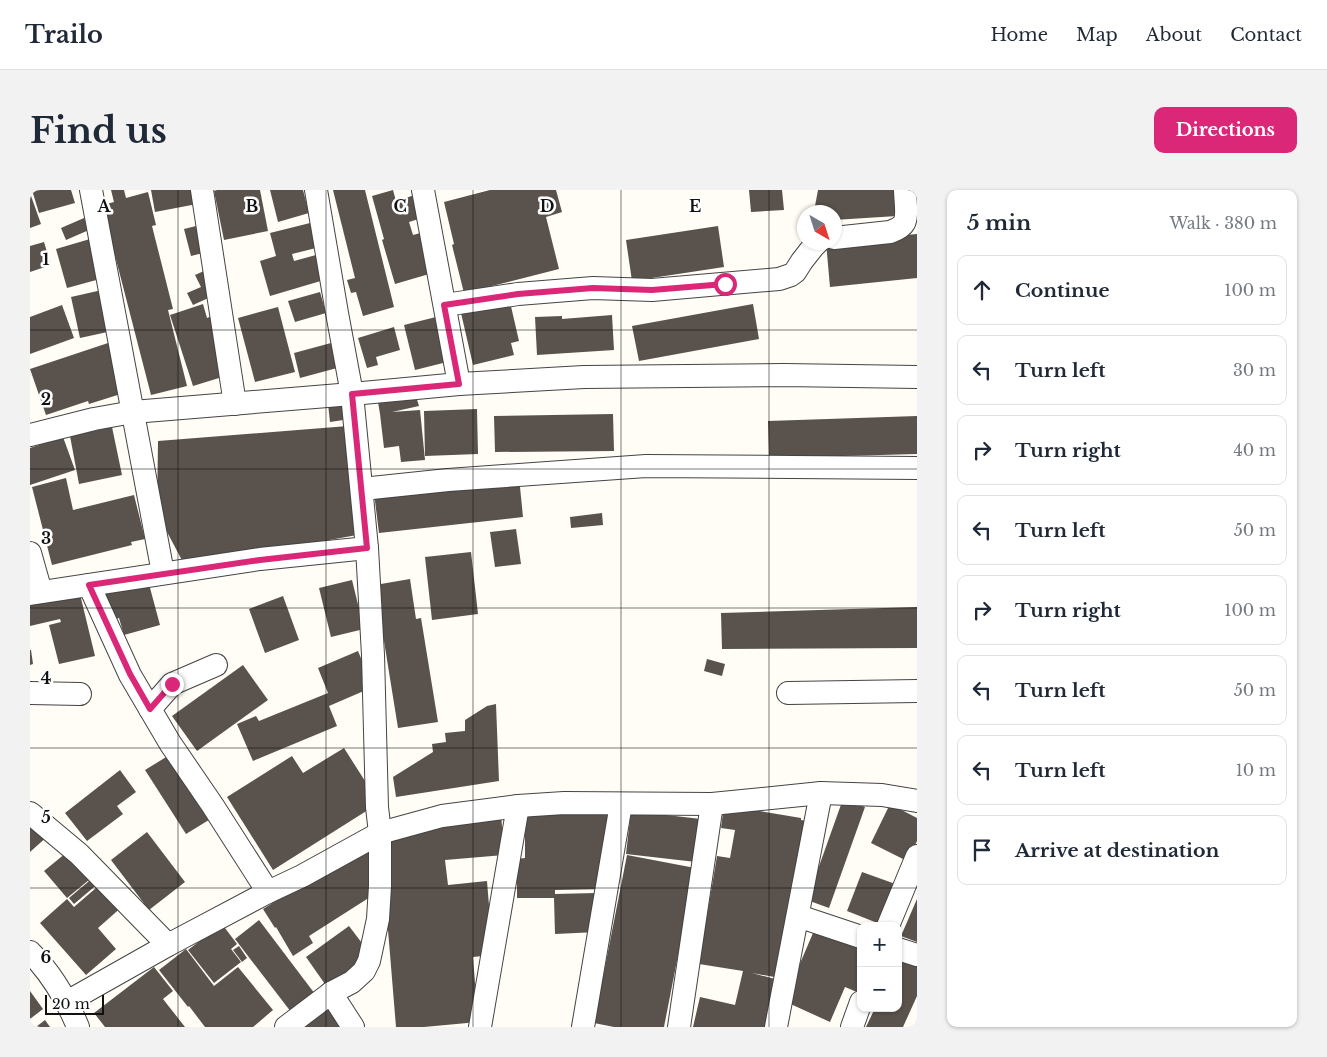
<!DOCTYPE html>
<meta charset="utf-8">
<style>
body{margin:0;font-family:"Libre Baskerville",serif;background:#f2f2f3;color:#1f2937}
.controls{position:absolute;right:15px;bottom:15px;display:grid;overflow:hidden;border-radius:10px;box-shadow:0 1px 4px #0004}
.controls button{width:45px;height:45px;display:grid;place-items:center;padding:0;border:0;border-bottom:1px solid #e0e1e3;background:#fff;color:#1f2937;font:25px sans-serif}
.compass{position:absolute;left:767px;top:15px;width:45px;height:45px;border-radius:50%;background:#fff;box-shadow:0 1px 4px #0004;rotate:141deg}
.scale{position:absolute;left:15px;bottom:12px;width:59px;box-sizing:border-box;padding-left:5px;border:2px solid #111;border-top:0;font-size:14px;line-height:18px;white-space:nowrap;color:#111;-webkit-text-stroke:4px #fff;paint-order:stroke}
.stop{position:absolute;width:15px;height:15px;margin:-11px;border:4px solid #db2777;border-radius:50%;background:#fff}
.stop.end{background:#db2777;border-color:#fff;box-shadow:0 1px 5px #0008}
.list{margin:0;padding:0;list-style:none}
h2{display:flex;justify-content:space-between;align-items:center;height:65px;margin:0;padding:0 20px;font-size:21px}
h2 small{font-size:16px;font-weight:400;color:#747a83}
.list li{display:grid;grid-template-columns:32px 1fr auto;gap:15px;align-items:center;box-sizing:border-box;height:70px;margin:0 10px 10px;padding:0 10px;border:1px solid #e0e1e3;border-radius:10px}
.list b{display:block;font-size:19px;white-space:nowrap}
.list em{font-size:16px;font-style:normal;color:#747a83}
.icon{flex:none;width:28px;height:28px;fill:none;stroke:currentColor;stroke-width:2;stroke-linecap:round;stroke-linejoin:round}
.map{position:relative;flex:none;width:887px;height:837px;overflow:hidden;border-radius:10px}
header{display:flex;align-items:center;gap:30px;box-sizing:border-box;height:70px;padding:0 25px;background:#fff;border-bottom:1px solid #e0e1e3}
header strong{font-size:24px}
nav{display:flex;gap:28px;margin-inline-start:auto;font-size:18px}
.intro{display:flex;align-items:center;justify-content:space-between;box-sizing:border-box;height:120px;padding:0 30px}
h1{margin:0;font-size:35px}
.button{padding:12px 22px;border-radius:10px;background:#db2777;color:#fff;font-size:18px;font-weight:700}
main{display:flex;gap:30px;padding:0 30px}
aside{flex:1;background:#fff;border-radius:10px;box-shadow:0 1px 4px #0004}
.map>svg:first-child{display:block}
.building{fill:#5a524d}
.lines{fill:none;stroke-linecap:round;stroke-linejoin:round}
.minor-casing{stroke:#444;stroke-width:24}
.minor{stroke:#fff;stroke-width:22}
.route{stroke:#db2777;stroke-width:6}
.grid{fill:none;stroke:#111;stroke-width:1;stroke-opacity:0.55}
.grid-label{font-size:16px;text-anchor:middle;font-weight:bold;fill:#111;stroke:#fff;stroke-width:5;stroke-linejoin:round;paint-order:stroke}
</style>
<header>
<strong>Trailo</strong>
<nav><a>Home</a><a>Map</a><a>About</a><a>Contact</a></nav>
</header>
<div class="intro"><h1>Find us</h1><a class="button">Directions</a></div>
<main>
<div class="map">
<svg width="887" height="837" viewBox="0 0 887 837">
<rect width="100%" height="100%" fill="#fffdf5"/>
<g class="building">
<path d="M2 0H41L45 13 9 23Z"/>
<path d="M81 0H94L96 8 118 2 126 35 122 36 143 119 138 120 157 196 121 205 72 15 84 12Z"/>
<path d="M121 0H165L167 14 125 22Z"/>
<path d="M187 0H230L238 41 194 50 184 1Z"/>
<path d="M240 0H273L279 23 248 32Z"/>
<path d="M303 0H335L364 117 333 126 326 102 321 103 317 90 325 88Z"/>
<path d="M363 0 366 11 388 4 395 27 379 32 383 45 394 42 406 82 365 94 352 50 354 49 342 6Z"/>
<path d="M460 0H526L532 22 516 27 529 79 434 103 422 55 424 54 414 12Z"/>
<path d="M719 0H752L754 20 721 22Z"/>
<path d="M788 0H865L867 26 804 30V22H786L785 16Z"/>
<path d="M0 3 11 34 0 38Z"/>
<path d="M54 28 59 40 36 50 31 38Z"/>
<path d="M280 33 286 58 262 64 264 71 286 65 294 90 240 106 230 71 246 66 240 43Z"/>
<path d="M170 35 177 62 161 66 154 39Z"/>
<path d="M688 36 694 77 602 91 596 50Z"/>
<path d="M887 44V88L800 97 796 52Z"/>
<path d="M60 49 70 89 37 98 26 59Z"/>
<path d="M14 52 21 75 0 82V56Z"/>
<path d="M174 81 185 105 163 115 157 103 171 97 165 85Z"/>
<path d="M72 100 82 141 50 148 41 107Z"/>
<path d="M290 102 296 123 265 132 258 111Z"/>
<path d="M480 112 489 151 481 153 484 165 443 175 431 123Z"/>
<path d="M173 114 177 128 184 125 202 184 163 196 140 125Z"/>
<path d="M723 114 729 149 609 171 602 136Z"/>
<path d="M32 115 44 148 0 164V127Z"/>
<path d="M248 117 265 182 225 192 208 128Z"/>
<path d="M414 125 425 170 385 180 374 135Z"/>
<path d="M582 125 584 160 507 165 505 127 532 126V129Z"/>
<path d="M364 137 370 160 346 167 348 175 337 178 328 148Z"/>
<path d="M81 152 97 202 59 214 58 211 16 225 0 179Z"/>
<path d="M301 153 307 178 270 188 264 163Z"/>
<path d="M385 203 389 216 362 222 390 220 395 270 371 272 369 256 354 258 350 224 348 212Z"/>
<path d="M318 211 320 229 300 232 298 214Z"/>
<path d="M447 219 448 264 395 266 394 221Z"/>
<path d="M583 224 584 261 465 262 464 226Z"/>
<path d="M887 226V264L739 268 738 231Z"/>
<path d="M318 236 327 345 155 376 127 323 128 251Z"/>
<path d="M82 237 92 285 49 294 40 246Z"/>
<path d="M33 247 45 280 0 295V258Z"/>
<path d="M489 287 493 327 349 343 344 303Z"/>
<path d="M36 288 43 320 104 305 115 349 101 352 102 355 22 375 2 297Z"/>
<path d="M572 323 573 335 541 338 540 327Z"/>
<path d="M486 339 491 374 465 377 460 342Z"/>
<path d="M441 362 448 424 402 430 395 367Z"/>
<path d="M116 383 130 435 94 445 89 428 71 433 61 398Z"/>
<path d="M380 389 386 429 391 428 408 532 368 538 345 395Z"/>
<path d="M322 390 334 439 301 447 289 398Z"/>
<path d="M48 396 65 466 29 474 19 435 31 432 30 429 0 436V398Z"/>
<path d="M253 406 269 450 235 463 219 419Z"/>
<path d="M887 417V458L692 459 691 423Z"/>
<path d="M0 460H1L3 474 0 475Z"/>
<path d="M328 461 343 497 299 516 307 536 223 571 207 534 226 526 229 531 298 503 288 478Z"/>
<path d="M677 469 695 474 692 486 674 481Z"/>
<path d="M213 475 238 510 167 561 142 526Z"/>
<path d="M466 514 469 591 366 607 363 587 403 562 402 554 416 552 415 543 435 541V530L457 516Z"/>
<path d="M314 558 349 613 243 680 197 607 262 566 273 583Z"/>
<path d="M146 561 187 625 156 644 115 580Z"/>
<path d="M90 580 106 602 87 616 93 624 57 651 35 623Z"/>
<path d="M813 609 835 617 799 718 777 710Z"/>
<path d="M860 614 887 628V651L877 671 841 653Z"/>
<path d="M694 615 771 628V630L777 631 750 788 722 783 745 789 738 837H663L670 807 705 815 713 781 669 774 687 666 700 668 705 640 691 638Z"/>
<path d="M577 621 579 699 525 700V704L566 703 567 742 525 744 524 708H487V669L495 668V622Z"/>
<path d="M601 621 671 629 666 672 596 664Z"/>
<path d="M0 623 19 645 0 662Z"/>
<path d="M471 623 474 665 415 670 418 695 457 691 463 765 443 767 448 832 394 837H366L353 679 348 702 279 746 283 753 263 766 246 737 245 738 233 719 339 653 350 642 416 637 415 628Z"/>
<path d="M117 642 155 692 119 720 81 670Z"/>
<path d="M42 658 65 685 37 708 14 681Z"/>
<path d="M597 665 665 678 634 837H584L564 833Z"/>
<path d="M832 682 871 696 855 736 817 721Z"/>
<path d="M65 686 70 692 44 714 39 708Z"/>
<path d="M74 691 94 715 68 738 86 759 56 785 10 733 37 709 44 717Z"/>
<path d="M887 709V752L871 746Z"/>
<path d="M789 729 831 747V794L827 802 815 797 800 832 754 811Z"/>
<path d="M229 730 285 804 261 822 205 749Z"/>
<path d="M192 734 207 754 201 759 211 772 184 793 158 760Z"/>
<path d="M319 736 341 765 297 797 276 767Z"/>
<path d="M209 756 217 768 212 772 203 760Z"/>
<path d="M156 759 184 796 208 777 243 820 223 837H175L159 816 158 817 129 780Z"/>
<path d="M887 765V806L873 837H836L845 818H868V768Z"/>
<path d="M124 777 143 801 133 809 155 837H75L64 823Z"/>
<path d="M0 801 13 819 0 829Z"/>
<path d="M303 812 320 837H273Z"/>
<path d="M15 830 20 837H6Z"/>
</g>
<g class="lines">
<defs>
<g id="minor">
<path d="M61 0 133 383"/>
<path d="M172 0 205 214"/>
<path d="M286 0 307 123 322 204 337 358 343 465 347 617 350 643V696L348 729 339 771 334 781 322 792 301 803 323 837"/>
<path d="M393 0 429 194"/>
<path d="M804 48 860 42C865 40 871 38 874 33 878 26 875 8 875 0"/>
<path d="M415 115 488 104 563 98 622 100 749 89 761 85 765 82 772 71 783 57 788 52"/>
<path d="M0 245 64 229 103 222 322 204 429 194 554 187 754 185 887 187"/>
<path d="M332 299 418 290 616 276 887 278"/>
<path d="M0 363 11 402"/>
<path d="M59 395 100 485 140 553 183 616 238 702"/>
<path d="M0 404 230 369 337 358"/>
<path d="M0 503 50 504"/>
<path d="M758 503 887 501"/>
<path d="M120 519 142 494 186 475"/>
<path d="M0 623 49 664 138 755"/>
<path d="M768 726 831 747"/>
<path d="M858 736 887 666"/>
<path d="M868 759 887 765"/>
<path d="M0 762C22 784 36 808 48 837"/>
<path d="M37 812 138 755 238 702 272 686 350 643 412 626 488 616 534 613 682 614 791 603 852 605 887 611"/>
<path d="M256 837 301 803"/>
<path d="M450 837 488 616"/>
<path d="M553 837 591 614"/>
<path d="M649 837 682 614"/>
<path d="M746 837 791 603"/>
<path d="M822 837 831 812"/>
</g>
</defs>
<use href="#minor" class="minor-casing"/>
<use href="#minor" class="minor"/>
</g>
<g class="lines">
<path class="route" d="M142 494 120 519 100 484 59 395 230 370 337 358 322 204 429 194 414 115 488 104 563 98 622 100 695 94"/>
</g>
<path class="grid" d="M148 0V837M296 0V837M443 0V837M591 0V837M739 0V837M0 140H887M0 279H887M0 418H887M0 558H887M0 698H887"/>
<g class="grid-label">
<text x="74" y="22">A</text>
<text x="222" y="22">B</text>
<text x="370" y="22">C</text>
<text x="517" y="22">D</text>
<text x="665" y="22">E</text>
<text x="16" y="75">1</text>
<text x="16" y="215">2</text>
<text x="16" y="354">3</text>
<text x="16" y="494">4</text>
<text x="16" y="633">5</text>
<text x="16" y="773">6</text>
</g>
</svg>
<div class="controls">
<button>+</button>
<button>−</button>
</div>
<svg class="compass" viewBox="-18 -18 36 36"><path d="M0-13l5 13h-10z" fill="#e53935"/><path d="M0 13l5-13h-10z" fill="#747a83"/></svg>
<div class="scale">20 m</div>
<div class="stop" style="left:695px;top:94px"></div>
<div class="stop end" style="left:142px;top:494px"></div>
</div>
<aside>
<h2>5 min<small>Walk · 380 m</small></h2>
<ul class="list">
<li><svg class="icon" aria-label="ahead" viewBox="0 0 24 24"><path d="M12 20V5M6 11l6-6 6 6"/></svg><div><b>Continue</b></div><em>100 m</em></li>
<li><svg class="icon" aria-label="left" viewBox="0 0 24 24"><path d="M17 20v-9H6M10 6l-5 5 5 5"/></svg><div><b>Turn left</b></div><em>30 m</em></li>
<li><svg class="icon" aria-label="right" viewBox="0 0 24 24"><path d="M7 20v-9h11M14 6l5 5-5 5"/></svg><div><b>Turn right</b></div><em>40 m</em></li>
<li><svg class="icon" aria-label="left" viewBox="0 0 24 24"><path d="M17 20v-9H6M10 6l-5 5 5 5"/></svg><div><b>Turn left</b></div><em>50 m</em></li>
<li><svg class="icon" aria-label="right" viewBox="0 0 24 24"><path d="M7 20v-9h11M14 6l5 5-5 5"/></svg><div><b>Turn right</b></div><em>100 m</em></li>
<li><svg class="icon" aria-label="left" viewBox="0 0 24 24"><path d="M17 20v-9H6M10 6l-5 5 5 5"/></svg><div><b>Turn left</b></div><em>50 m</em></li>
<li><svg class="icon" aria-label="left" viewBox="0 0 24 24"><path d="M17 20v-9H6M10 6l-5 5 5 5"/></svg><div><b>Turn left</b></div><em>10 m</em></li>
<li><svg class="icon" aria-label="arrive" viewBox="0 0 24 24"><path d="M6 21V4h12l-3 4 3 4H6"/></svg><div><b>Arrive at destination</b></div></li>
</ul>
</aside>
</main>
